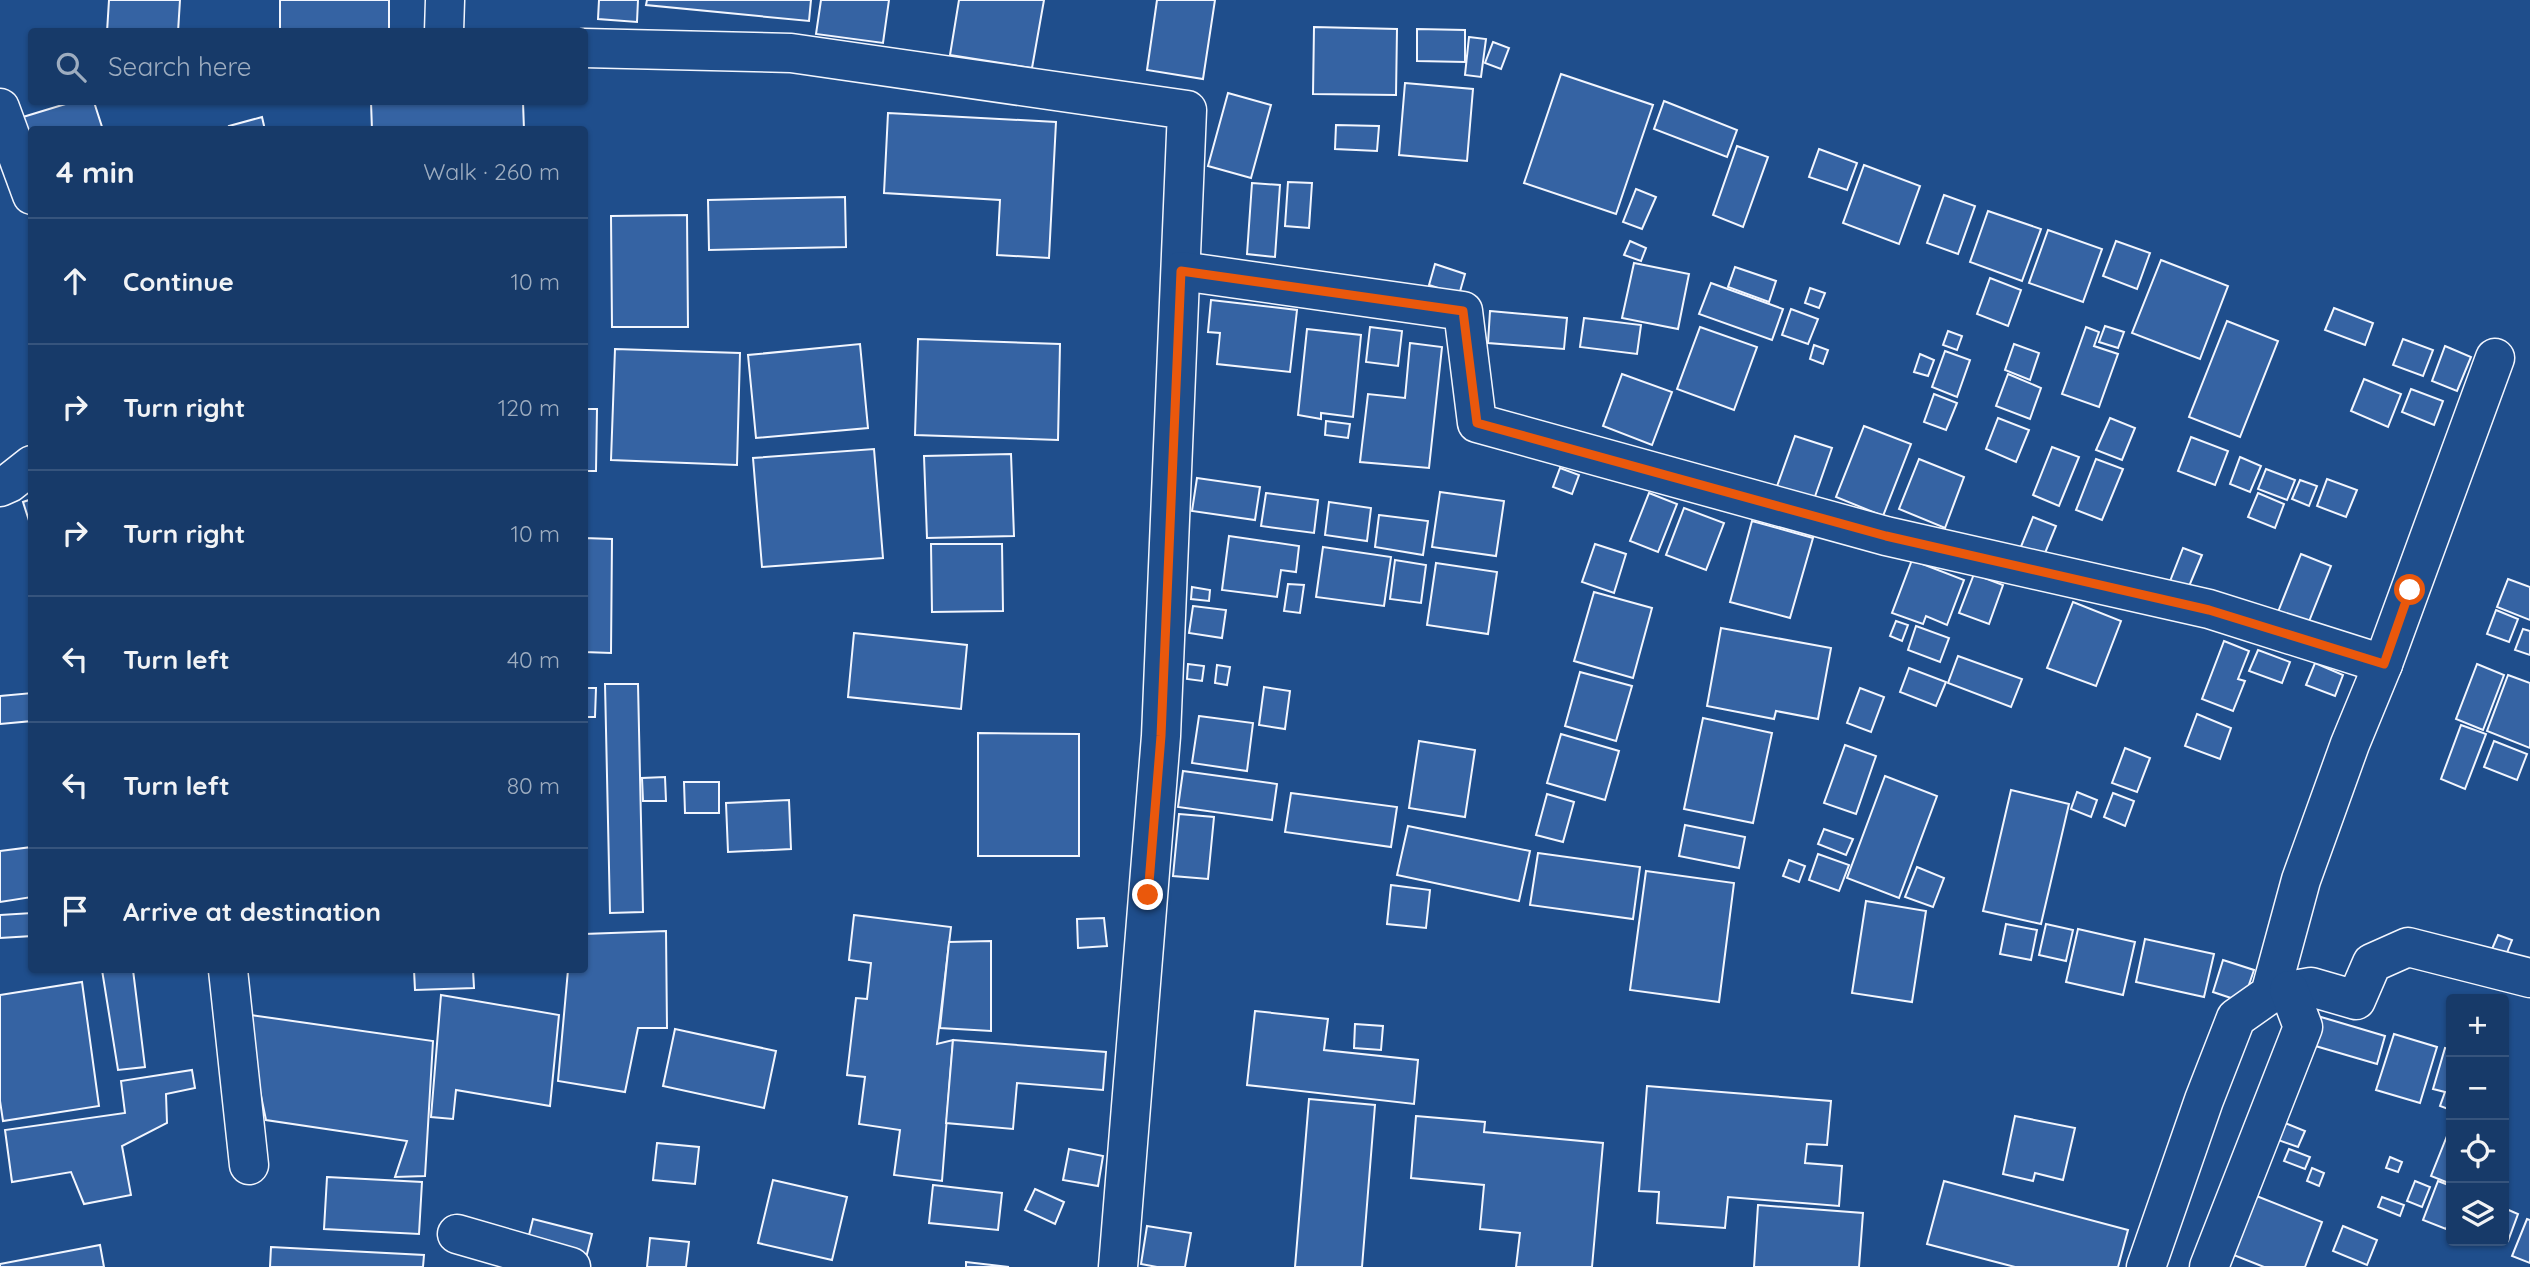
<!DOCTYPE html>
<meta charset="utf-8">
<style>
body{margin:0;font-family:Quicksand,sans-serif;background:#244571;color:#f1f3f6}
.controls{position:absolute;right:21px;bottom:21px;display:grid;overflow:hidden;border-radius:7px;box-shadow:0 2px 5px #0004}
.controls button{width:63px;height:63px;display:grid;place-items:center;padding:0;border:0;border-bottom:2px solid #36547d;background:#173a69;color:#f1f3f6;font:35px sans-serif}
.stop{position:absolute;width:21px;height:21px;margin:-16px;border:5px solid #ea580c;border-radius:50%;background:#fff}
.stop.end{background:#ea580c;border-color:#fff;box-shadow:0 2px 7px #0008}
.list{margin:0;padding:0;list-style:none}
h2{display:flex;justify-content:space-between;align-items:center;height:91px;margin:0;padding:0 28px;font-size:30px}
h2 small{font-size:23px;font-weight:400;color:#9eadc0}
.list li{display:grid;grid-template-columns:46px 1fr auto;gap:21px;align-items:center;box-sizing:border-box;height:126px;padding:0 28px;border-top:2px solid #36547d}
.list b{display:block;font-size:26px;white-space:nowrap}
.list em{font-size:23px;font-style:normal;color:#9eadc0}
.icon{flex:none;width:38px;height:38px;fill:none;stroke:currentColor;stroke-width:2;stroke-linecap:round;stroke-linejoin:round}
.map{position:relative;flex:none;width:2530px;height:1267px;overflow:hidden}
.search{position:absolute;background:#173a69;box-shadow:0 2px 5px #0004;left:28px;top:28px;width:560px;height:77px;display:flex;align-items:center;gap:18px;box-sizing:border-box;padding:0 24px;border-radius:7px;color:#9eadc0;font-size:26px}
.panel{position:absolute;background:#173a69;box-shadow:0 2px 5px #0004;left:28px;top:126px;width:560px;height:847px;border-radius:7px}
.map>svg:first-child{display:block}
.building{fill:#3563a3;stroke:#f2f6ff;stroke-width:2}
.lines{fill:none;stroke-linecap:round;stroke-linejoin:round}
.street-casing{stroke:#f2f6ff;stroke-width:41}
.street{stroke:#1f4e8c;stroke-width:38}
.route{stroke:#ea580c;stroke-width:9}
</style>
<div class="map">
<svg width="2530" height="1267" viewBox="0 0 2530 1267">
<rect width="100%" height="100%" fill="#1f4e8c"/>
<g class="building">
<path d="M109 0H180L178 32H107Z"/>
<rect x="280" y="0" width="109" height="32"/>
<path d="M599 0H638L637 22 598 19Z"/>
<path d="M647 0H811L809 21 646 5Z"/>
<path d="M821 0H889L883 43 816 34Z"/>
<path d="M959 0H1044L1032 68 950 55Z"/>
<path d="M1157 0H1215L1203 79 1147 70Z"/>
<path d="M1314 27 1397 29 1396 95 1313 94Z"/>
<path d="M1417 29 1465 30V62L1417 61Z"/>
<path d="M1469 37 1486 39 1481 77 1465 75Z"/>
<path d="M1493 42 1509 48 1501 69 1485 63Z"/>
<path d="M1561 74 1653 105 1616 214 1524 183Z"/>
<path d="M1405 83 1473 89 1467 161 1399 155Z"/>
<path d="M1228 93 1271 105 1251 178 1208 166Z"/>
<path d="M1664 101 1737 130 1727 157 1654 129Z"/>
<path d="M72 102H94L103 130H32V146L23 117Z"/>
<path d="M371 102H523L524 130H372Z"/>
<path d="M888 113 1056 122 1049 258 997 255 1000 200 884 193Z"/>
<path d="M262 117 265 130H230L229 126Z"/>
<path d="M1336 125 1379 126 1377 151 1335 149Z"/>
<path d="M1737 146 1768 157 1743 227 1713 215Z"/>
<path d="M1819 149 1857 163 1847 190 1809 177Z"/>
<path d="M1864 165 1920 186 1899 244 1843 223Z"/>
<path d="M1288 182 1312 183 1309 228 1285 226Z"/>
<path d="M1252 183 1280 185 1275 257 1247 254Z"/>
<path d="M1636 189 1656 197 1642 229 1623 222Z"/>
<path d="M1944 195 1975 206 1958 254 1927 243Z"/>
<path d="M845 197 846 247 709 250 708 200Z"/>
<path d="M1988 211 2041 229 2022 281 1970 262Z"/>
<path d="M687 215 688 327H612L611 216Z"/>
<path d="M2048 230 2102 249 2083 302 2029 283Z"/>
<path d="M1630 241 1646 248 1641 261 1624 255Z"/>
<path d="M2116 241 2150 253 2137 289 2103 276Z"/>
<path d="M2161 260 2228 286 2200 359 2132 333Z"/>
<path d="M1634 263 1689 274 1678 329 1622 318Z"/>
<path d="M1435 264 1465 274 1459 295 1429 285Z"/>
<path d="M1735 267 1776 281 1769 302 1728 287Z"/>
<path d="M1990 278 2021 290 2008 326 1977 314Z"/>
<path d="M1711 283 1783 309 1772 340 1699 314Z"/>
<path d="M1810 288 1825 293 1819 308 1805 303Z"/>
<path d="M1211 300 1297 310 1290 372 1217 364 1220 333 1208 332Z"/>
<path d="M2334 308 2373 323 2365 345 2325 330Z"/>
<path d="M1791 309 1818 319 1808 344 1782 335Z"/>
<path d="M1490 311 1567 318 1564 349 1488 343Z"/>
<path d="M1584 318 1641 325 1637 354 1580 347Z"/>
<path d="M2227 321 2278 341 2240 437 2189 417Z"/>
<path d="M2105 326 2124 332 2118 348 2099 342Z"/>
<path d="M1370 327 1402 331 1398 366 1366 362Z"/>
<path d="M1700 327 1757 347 1734 410 1677 389Z"/>
<path d="M2086 327 2099 332 2094 346 2118 354 2099 407 2062 394Z"/>
<path d="M1307 329 1361 335 1353 417 1321 413V419L1298 415Z"/>
<path d="M1948 331 1962 336 1957 350 1943 345Z"/>
<path d="M918 339 1060 344 1058 440 915 435Z"/>
<path d="M2403 339 2433 350 2423 376 2393 365Z"/>
<path d="M1410 343 1442 347 1429 468 1360 462 1368 394 1405 398Z"/>
<path d="M860 344 868 428 756 438 748 355Z"/>
<path d="M2014 344 2039 353 2030 380 2005 370Z"/>
<path d="M1814 345 1828 350 1823 364 1810 359Z"/>
<path d="M2445 346 2471 357 2457 391 2432 381Z"/>
<path d="M615 349 740 353 737 465 611 460Z"/>
<path d="M1945 351 1970 360 1957 397 1932 387Z"/>
<path d="M1920 354 1934 360 1928 376 1914 372Z"/>
<path d="M1622 374 1672 392 1652 445 1603 426Z"/>
<path d="M2008 374 2041 388 2030 419 1996 406Z"/>
<path d="M2364 379 2401 394 2388 427 2351 411Z"/>
<path d="M2411 389 2443 401 2434 425 2402 412Z"/>
<path d="M1934 394 1957 403 1946 430 1924 422Z"/>
<path d="M584 409H597L596 471H584Z"/>
<path d="M1998 418 2029 430 2016 462 1986 449Z"/>
<path d="M2110 418 2135 428 2122 460 2096 450Z"/>
<path d="M1326 421 1350 424 1348 438 1325 435Z"/>
<path d="M1864 426 1911 444 1883 516 1836 497Z"/>
<path d="M1795 436 1832 448 1813 502 1776 489Z"/>
<path d="M2191 437 2228 451 2215 485 2178 471Z"/>
<path d="M2052 447 2079 457 2059 506 2033 495Z"/>
<path d="M874 449 883 558 762 567 753 458Z"/>
<path d="M1011 454 1014 536 927 538 924 456Z"/>
<path d="M2240 457 2261 466 2250 492 2230 484Z"/>
<path d="M1919 459 1964 477 1945 528 1899 509Z"/>
<path d="M2096 459 2123 469 2102 520 2076 510Z"/>
<path d="M1560 468 1579 475 1572 494 1553 487Z"/>
<path d="M2266 469 2295 480 2287 500 2258 489Z"/>
<path d="M1197 478 1260 487 1255 520 1192 511Z"/>
<path d="M2327 479 2357 490 2346 517 2317 506Z"/>
<path d="M2300 480 2317 486 2309 506 2292 499Z"/>
<path d="M1440 492 1504 501 1496 556 1432 547Z"/>
<path d="M1266 493 1318 500 1314 533 1261 526Z"/>
<path d="M1649 493 1677 504 1658 552 1630 541Z"/>
<path d="M2258 493 2284 504 2275 528 2248 517Z"/>
<path d="M32 499V530L23 502Z"/>
<path d="M1329 502 1371 508 1367 541 1325 535Z"/>
<path d="M1684 508 1724 523 1706 570 1666 555Z"/>
<path d="M1379 515 1428 521 1423 555 1375 547Z"/>
<path d="M2033 517 2056 526 2043 558 2020 549Z"/>
<path d="M1752 521 1813 538 1790 618 1730 602Z"/>
<path d="M1229 536 1299 546 1296 572 1281 570 1277 597 1222 590Z"/>
<path d="M584 538 612 539 611 653 584 652Z"/>
<path d="M931 544H1002L1003 611 932 612Z"/>
<path d="M1595 544 1626 554 1614 593 1582 582Z"/>
<path d="M1323 547 1391 557 1384 606 1316 597Z"/>
<path d="M2183 548 2202 555 2185 596 2167 589Z"/>
<path d="M2301 554 2331 566 2306 629 2276 617Z"/>
<path d="M1395 560 1426 565 1421 603 1390 599Z"/>
<path d="M1912 560 1964 580 1947 625 1926 616 1923 624 1892 613Z"/>
<path d="M1436 563 1497 572 1488 634 1427 625Z"/>
<path d="M1974 574 2003 585 1989 624 1959 613Z"/>
<path d="M2508 579 2530 587V620L2497 607Z"/>
<path d="M1288 584 1304 585 1300 613 1284 611Z"/>
<path d="M1192 587 1210 590 1209 601 1191 599Z"/>
<path d="M1594 592 1652 608 1633 678 1574 661Z"/>
<path d="M2073 602 2121 621 2096 686 2047 668Z"/>
<path d="M1193 606 1226 610 1222 638 1189 633Z"/>
<path d="M2496 610 2518 619 2509 642 2487 634Z"/>
<path d="M1896 621 1908 625 1902 641 1890 636Z"/>
<path d="M1916 626 1949 638 1940 662 1908 650Z"/>
<path d="M1721 628 1831 648 1818 719 1776 711 1774 719 1707 706Z"/>
<path d="M2523 629 2530 631V655L2515 650Z"/>
<path d="M854 633 967 645 961 709 848 697Z"/>
<path d="M2224 641 2249 651 2238 679 2245 681 2233 711 2202 699Z"/>
<path d="M2258 650 2290 662 2282 683 2249 671Z"/>
<path d="M1958 656 2022 679 2011 707 1948 683Z"/>
<path d="M2315 663 2343 675 2335 696 2306 685Z"/>
<path d="M1188 664 1204 666 1202 681 1187 679Z"/>
<path d="M2477 664 2504 675 2483 730 2456 719Z"/>
<path d="M1217 665 1230 667 1227 685 1215 683Z"/>
<path d="M1909 668 1946 682 1936 706 1900 692Z"/>
<path d="M1580 672 1632 686 1616 741 1565 726Z"/>
<path d="M2508 675 2530 683V748L2487 731Z"/>
<path d="M605 684H638L643 912 610 913Z"/>
<path d="M1264 687 1290 691 1285 729 1259 725Z"/>
<path d="M584 688H596L595 717H584Z"/>
<path d="M1860 688 1884 697 1871 732 1847 723Z"/>
<path d="M32 693V721L0 724V696Z"/>
<path d="M2197 714 2231 728 2220 759 2185 746Z"/>
<path d="M1199 716 1253 723 1247 771 1192 763Z"/>
<path d="M1703 718 1772 733 1753 823 1684 809Z"/>
<path d="M2461 725 2486 734 2465 789 2441 779Z"/>
<path d="M978 733 1079 734V856H978Z"/>
<path d="M1561 734 1619 751 1605 800 1547 783Z"/>
<path d="M1419 741 1475 750 1465 817 1409 808Z"/>
<path d="M2494 741 2527 754 2517 780 2484 767Z"/>
<path d="M1845 745 1876 756 1856 814 1824 803Z"/>
<path d="M2125 748 2150 758 2137 792 2112 783Z"/>
<path d="M1183 771 1277 784 1272 820 1178 807Z"/>
<path d="M1885 776 1937 796 1899 898 1847 878Z"/>
<path d="M665 777 666 801H643L642 778Z"/>
<path d="M684 782H719V813H685Z"/>
<path d="M2011 790 2069 804 2041 924 1983 911Z"/>
<path d="M2077 792 2097 800 2091 817 2071 809Z"/>
<path d="M1291 793 1397 807 1391 847 1285 832Z"/>
<path d="M2113 793 2134 801 2125 826 2104 817Z"/>
<path d="M1547 794 1574 802 1563 842 1536 835Z"/>
<path d="M789 800 791 849 728 852 726 803Z"/>
<path d="M1179 814 1214 817 1208 879 1173 876Z"/>
<path d="M1685 825 1745 837 1739 868 1679 856Z"/>
<path d="M1408 826 1530 851 1519 901 1397 875Z"/>
<path d="M1824 829 1853 839 1846 855 1818 844Z"/>
<path d="M32 847V897L0 902V851Z"/>
<path d="M1538 853 1640 867 1633 919 1530 905Z"/>
<path d="M1818 854 1849 865 1839 891 1809 880Z"/>
<path d="M1789 860 1805 866 1799 882 1783 876Z"/>
<path d="M1917 867 1944 878 1933 907 1905 897Z"/>
<path d="M1646 871 1734 883 1719 1002 1630 990Z"/>
<path d="M1391 885 1430 890 1426 928 1387 924Z"/>
<path d="M1866 901 1926 911 1912 1002 1852 993Z"/>
<path d="M32 913V936L0 938V915Z"/>
<path d="M854 915 951 927 937 1044 953 1040 942 1181 894 1175 900 1130 859 1124 865 1077 847 1075 856 998 867 999 871 963 849 960Z"/>
<path d="M1104 918 1107 946 1078 948 1077 919Z"/>
<path d="M2006 924 2037 930 2031 960 2000 954Z"/>
<path d="M2046 924 2073 930 2066 961 2039 955Z"/>
<path d="M2078 929 2135 942 2123 995 2066 982Z"/>
<path d="M666 931 667 1028H638L625 1092 558 1081 568 970H584V934Z"/>
<path d="M2498 935 2512 940 2506 955 2492 949Z"/>
<path d="M2145 939 2214 954 2204 997 2136 982Z"/>
<path d="M991 941V1031L940 1028 949 942Z"/>
<path d="M2223 960 2254 970 2243 1002 2213 992Z"/>
<path d="M102 970H133L145 1067 118 1070Z"/>
<path d="M414 970H473L474 988 415 990Z"/>
<path d="M82 982 99 1106 3 1121 0 1101V995Z"/>
<path d="M441 995 559 1015 550 1106 456 1090 453 1119 431 1117Z"/>
<path d="M1255 1011 1328 1019 1324 1050 1418 1060 1414 1104 1247 1085Z"/>
<path d="M244 1014 433 1041 425 1176 395 1177 407 1141 266 1120Z"/>
<path d="M2321 1017 2385 1036 2377 1064 2312 1045Z"/>
<path d="M1355 1024 1383 1026 1381 1050 1354 1048Z"/>
<path d="M675 1029 776 1051 764 1108 663 1086Z"/>
<path d="M2394 1034 2437 1047 2420 1103 2376 1090Z"/>
<path d="M953 1040 1106 1052 1103 1090 1017 1083 1013 1129 946 1123Z"/>
<path d="M2445 1048 2451 1049V1110L2440 1106 2445 1092 2433 1089Z"/>
<path d="M192 1070 195 1088 166 1094 167 1123 122 1146 131 1195 84 1204 71 1172 12 1182 5 1130 125 1113 121 1081Z"/>
<path d="M1647 1086 1831 1101 1827 1145 1807 1144 1805 1163 1842 1166 1839 1206 1728 1197 1725 1228 1657 1223 1659 1192 1639 1191Z"/>
<path d="M1309 1099 1375 1105 1362 1267H1295Z"/>
<path d="M1416 1116 1485 1122 1484 1132 1603 1143 1592 1267H1516L1520 1233 1480 1229 1484 1185 1411 1178Z"/>
<path d="M2015 1116 2075 1128 2063 1180 2035 1173 2033 1181 2003 1174Z"/>
<path d="M2285 1123 2305 1131 2298 1147 2278 1140Z"/>
<path d="M2451 1126V1184L2431 1176Z"/>
<path d="M657 1143 699 1147 695 1184 653 1180Z"/>
<path d="M1069 1149 1103 1156 1098 1186 1063 1180Z"/>
<path d="M2289 1149 2310 1157 2305 1169 2284 1161Z"/>
<path d="M2390 1157 2402 1162 2398 1172 2386 1168Z"/>
<path d="M2312 1168 2324 1173 2319 1186 2307 1181Z"/>
<path d="M327 1177 422 1182 419 1234 324 1229Z"/>
<path d="M773 1180 847 1197 832 1260 758 1243Z"/>
<path d="M1944 1181 2128 1230 2118 1267H2015L1927 1244Z"/>
<path d="M2415 1181 2430 1187 2422 1207 2407 1201Z"/>
<path d="M2438 1181 2451 1186V1217L2446 1229 2423 1220Z"/>
<path d="M933 1185 1002 1193 998 1230 929 1223Z"/>
<path d="M1035 1189 1064 1202 1055 1224 1025 1210Z"/>
<path d="M2254 1195 2322 1222 2305 1267H2264L2231 1254Z"/>
<path d="M2382 1197 2404 1205 2400 1216 2378 1207Z"/>
<path d="M1758 1205 1863 1213 1859 1267H1754Z"/>
<path d="M2504 1208 2518 1214 2508 1241 2504 1240Z"/>
<path d="M533 1219 592 1234 585 1262 526 1247Z"/>
<path d="M2527 1219 2530 1220V1263L2512 1256Z"/>
<path d="M1147 1226 1191 1233 1185 1267H1157L1141 1264Z"/>
<path d="M2343 1226 2377 1240 2367 1265 2333 1251Z"/>
<path d="M650 1238 689 1242 686 1267H647Z"/>
<path d="M100 1245 104 1267H0V1264Z"/>
<path d="M271 1247 424 1255 423 1267H270Z"/>
<path d="M966 1262 1009 1267H966Z"/>
</g>
<g class="lines">
<defs>
<g id="street">
<path d="M444 32 445 0"/>
<path d="M584 48 791 53 1187 110 1161 736 1118 1267"/>
<path d="M0 108 32 195"/>
<path d="M1181 271 1463 311 1477 423 1886 536 2209 609 2383 664"/>
<path d="M0 487 9 483 32 465"/>
<path d="M228 970 249 1165"/>
<path d="M2270 994 2311 987 2356 1000 2372 963 2408 947 2530 978"/>
<path d="M457 1234 571 1267"/>
<path d="M2146 1267 2204 1100 2236 1018 2270 994 2301 880 2350 744 2383 664 2495 358"/>
<path d="M2209 1267 2303 1027 2289 990"/>
</g>
</defs>
<use href="#street" class="street-casing"/>
<use href="#street" class="street"/>
</g>
<g class="lines">
<path class="route" d="M1148 895 1161 736 1181 271 1463 311 1477 423 1886 536 2209 610 2384 664 2410 590"/>
</g>
</svg>
<div class="controls">
<button>+</button>
<button>−</button>
<button><svg class="icon" aria-label="locate" viewBox="0 0 24 24"><circle cx="12" cy="12" r="6"/><path d="M12 2v4M12 18v4M2 12h4M18 12h4"/></svg></button>
<button><svg class="icon" aria-label="layers" viewBox="0 0 24 24"><path d="M12 4l9 5-9 5-9-5zM3 14l9 5 9-5"/></svg></button>
</div>
<div class="stop" style="left:2410px;top:590px"></div>
<div class="stop end" style="left:1148px;top:895px"></div>
<div class="search"><svg class="icon" aria-label="search" viewBox="0 0 24 24"><circle cx="10" cy="10" r="6"/><path d="M15 15l6 6"/></svg>Search here</div>
<section class="panel">
<h2>4 min<small>Walk · 260 m</small></h2>
<ul class="list">
<li><svg class="icon" aria-label="ahead" viewBox="0 0 24 24"><path d="M12 20V5M6 11l6-6 6 6"/></svg><div><b>Continue</b></div><em>10 m</em></li>
<li><svg class="icon" aria-label="right" viewBox="0 0 24 24"><path d="M7 20v-9h11M14 6l5 5-5 5"/></svg><div><b>Turn right</b></div><em>120 m</em></li>
<li><svg class="icon" aria-label="right" viewBox="0 0 24 24"><path d="M7 20v-9h11M14 6l5 5-5 5"/></svg><div><b>Turn right</b></div><em>10 m</em></li>
<li><svg class="icon" aria-label="left" viewBox="0 0 24 24"><path d="M17 20v-9H6M10 6l-5 5 5 5"/></svg><div><b>Turn left</b></div><em>40 m</em></li>
<li><svg class="icon" aria-label="left" viewBox="0 0 24 24"><path d="M17 20v-9H6M10 6l-5 5 5 5"/></svg><div><b>Turn left</b></div><em>80 m</em></li>
<li><svg class="icon" aria-label="arrive" viewBox="0 0 24 24"><path d="M6 21V4h12l-3 4 3 4H6"/></svg><div><b>Arrive at destination</b></div></li>
</ul>
</section>
</div>
